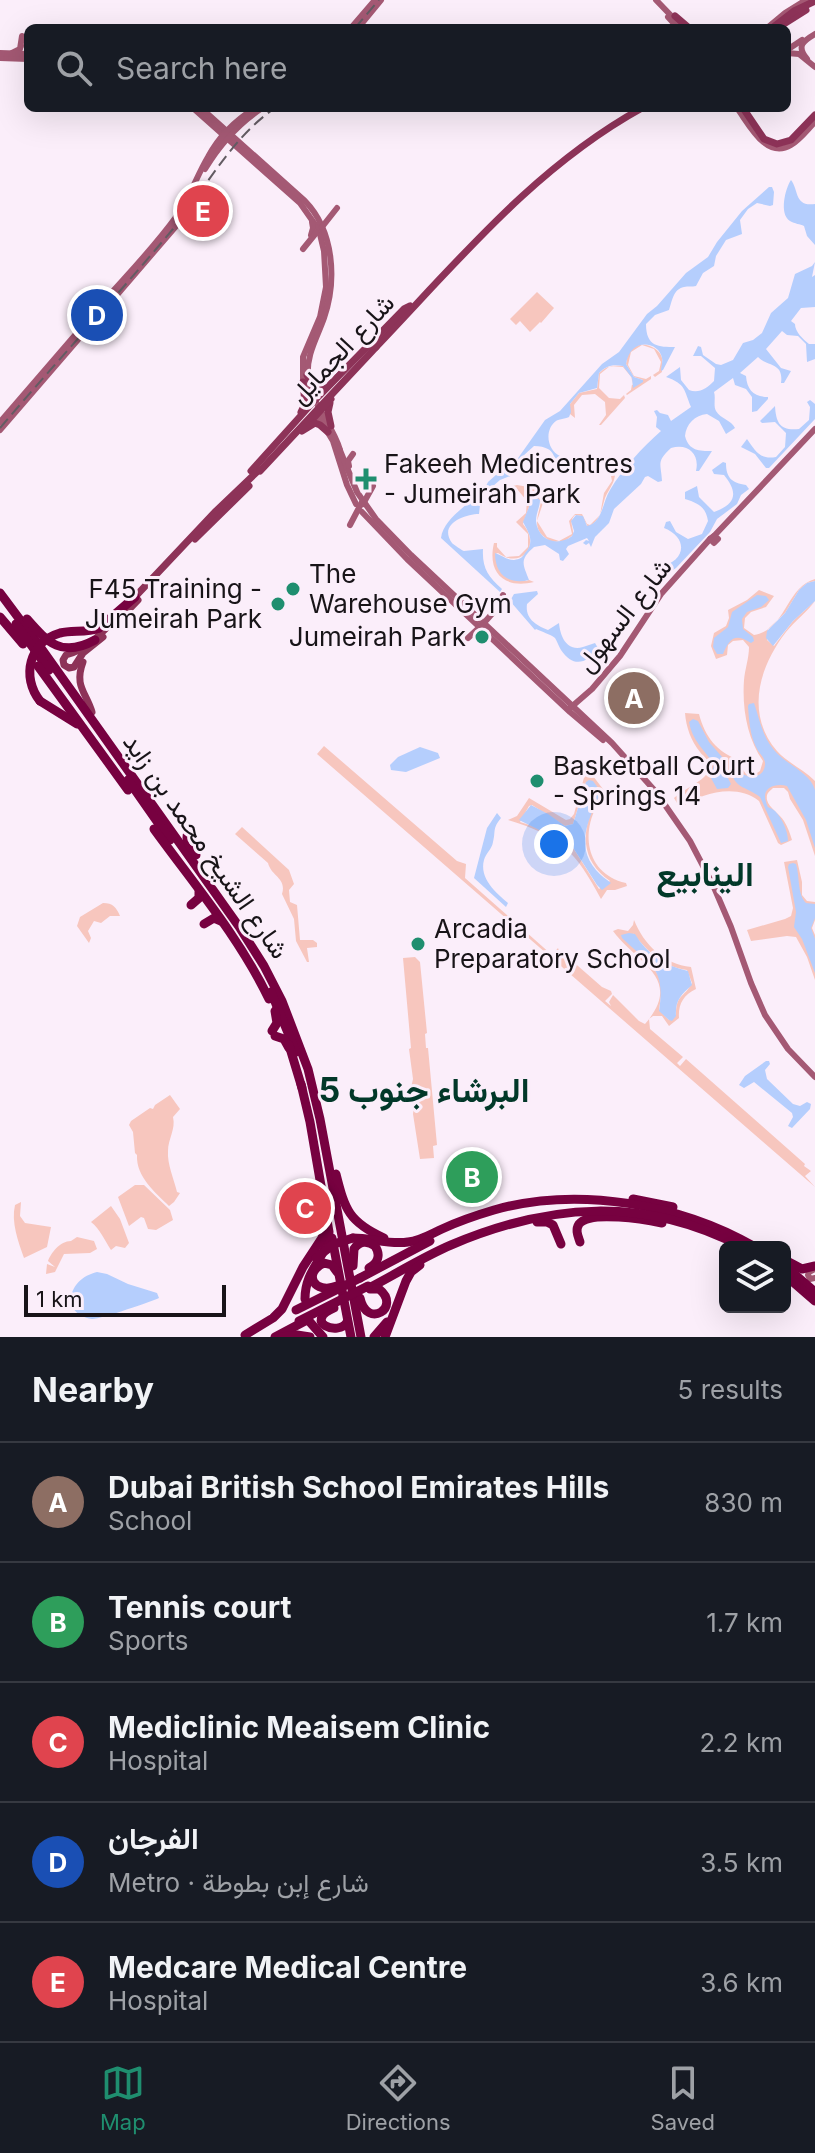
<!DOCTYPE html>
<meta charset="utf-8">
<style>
body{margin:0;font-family:Inter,Vazirmatn,sans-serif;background:#242831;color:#f1f3f6}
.controls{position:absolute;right:24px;bottom:24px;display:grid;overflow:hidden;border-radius:12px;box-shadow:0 8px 32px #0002}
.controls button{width:72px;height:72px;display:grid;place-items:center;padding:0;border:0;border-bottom:2px solid #363941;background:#171b24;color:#f1f3f6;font:40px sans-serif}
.scale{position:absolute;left:24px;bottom:20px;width:202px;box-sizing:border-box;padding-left:8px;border:4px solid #181418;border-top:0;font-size:22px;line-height:28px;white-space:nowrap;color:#181418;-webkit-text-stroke:6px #fbeefa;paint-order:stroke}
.you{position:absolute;left:554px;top:844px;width:28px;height:28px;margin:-20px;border:6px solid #fff;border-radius:50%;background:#1a73e8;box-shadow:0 0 0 12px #1a73e833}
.badge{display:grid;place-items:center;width:52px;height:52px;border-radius:50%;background:#1f8e6f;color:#fff;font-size:26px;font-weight:700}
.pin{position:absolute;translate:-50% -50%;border:4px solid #fff;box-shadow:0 2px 8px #0006}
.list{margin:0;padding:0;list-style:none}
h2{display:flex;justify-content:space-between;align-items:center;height:104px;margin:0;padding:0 32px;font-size:34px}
h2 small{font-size:26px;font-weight:400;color:#9ea1a6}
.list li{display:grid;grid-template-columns:52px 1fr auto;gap:24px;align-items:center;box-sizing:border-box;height:120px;padding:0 32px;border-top:2px solid #363941}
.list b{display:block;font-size:30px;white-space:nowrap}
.list p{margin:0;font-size:26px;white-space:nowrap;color:#9ea1a6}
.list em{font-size:26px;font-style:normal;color:#9ea1a6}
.icon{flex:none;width:44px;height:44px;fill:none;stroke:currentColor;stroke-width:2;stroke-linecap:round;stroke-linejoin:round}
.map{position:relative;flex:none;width:815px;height:1337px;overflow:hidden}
.search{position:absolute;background:#171b24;box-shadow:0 8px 32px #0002;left:24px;right:24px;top:24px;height:88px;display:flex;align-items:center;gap:20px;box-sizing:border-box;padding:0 28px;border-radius:12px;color:#9ea1a6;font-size:30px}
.sheet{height:704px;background:#171b24}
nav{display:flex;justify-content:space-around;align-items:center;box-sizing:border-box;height:112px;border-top:2px solid #363941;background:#171b24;font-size:22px;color:#9ea1a6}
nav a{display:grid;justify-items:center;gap:4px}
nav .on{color:#1f8e6f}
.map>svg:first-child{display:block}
.green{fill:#f7c6be;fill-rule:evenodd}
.water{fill:#b5cefd}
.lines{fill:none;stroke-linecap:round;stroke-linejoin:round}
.secondary-tunnel{stroke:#d9cdd8;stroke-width:6;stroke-dasharray:6 3;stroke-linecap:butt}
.secondary{stroke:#a45974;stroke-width:6}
.primary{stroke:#8d3358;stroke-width:7}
.motorway{stroke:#770140;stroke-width:9}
.rail{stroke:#635c63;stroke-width:2;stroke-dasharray:12 6;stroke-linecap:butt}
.secondary-bridge{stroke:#a45974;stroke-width:6}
.primary-bridge{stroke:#8d3358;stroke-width:7}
.motorway-bridge{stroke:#770140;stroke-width:9}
.poi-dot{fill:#1f8e6f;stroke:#fbeefa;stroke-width:3}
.labels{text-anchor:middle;stroke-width:6;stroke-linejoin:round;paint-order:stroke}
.street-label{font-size:26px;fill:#181418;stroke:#fbeefa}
.poi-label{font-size:26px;fill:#181418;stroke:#fbeefa;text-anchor:start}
.district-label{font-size:34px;font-weight:bold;fill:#023829;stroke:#fbeefa}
</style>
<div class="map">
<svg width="815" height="1337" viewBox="0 0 815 1337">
<rect width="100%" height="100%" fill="#fbeefa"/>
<g class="green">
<path d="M537 292 554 308 541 323 540 322 530 332 520 321 516 325 510 319Z"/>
<path d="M642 345 631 352 628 365 634 376 646 379 651 376V379L627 395 626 394 631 390 633 379 623 367 610 366 600 374 599 388 609 398 620 399 624 395 625 398 601 425H599L606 415 605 402 595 394 582 395 574 405 575 418 570 414V404L579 393 597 389 599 373C607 366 611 365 623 366 629 371 633 377 632 385L643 380 634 377 626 364 628 353C631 350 634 346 639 345 647 343 660 349 662 358 663 363 661 367 662 372L655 377 653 375 659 371 661 362 654 349Z"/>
<path d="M606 465 614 466C618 480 610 486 605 498 601 511 601 520 588 527L582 516 575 515C568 522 574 527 573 535L565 541 552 542C531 531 537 520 541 502L534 495H529L528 499 529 507 523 524C541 545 522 570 498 553L495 554 526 581 529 580 534 582C504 589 487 573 494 543H497V547L506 557 519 556 528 547V534L516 522 526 513 527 501 517 489H505L500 493 501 489 517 485 534 488H553L558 492 549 489 538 491 536 494 543 503 537 521 547 537 559 541 572 534 569 521 575 514H582L587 524 590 525 600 515 604 493 612 481 610 471 604 467Z"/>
<path d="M815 579V581L807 583 799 590 785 613 768 629 767 640 774 646 793 621 815 601C807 612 795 621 786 632 759 667 745 714 777 751 788 763 803 769 815 781V856L803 820 790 799 788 792 784 788H773C769 792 766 793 767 800 769 808 780 814 784 821 788 827 790 834 792 840L781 845 778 843 759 801C736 783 702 793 680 808L674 798C685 788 704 782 711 768 710 760 705 759 700 752 691 741 686 727 685 713L699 714C705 737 717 752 739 760L741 767 746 774 754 775 760 771 763 761C747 738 742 708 744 680 745 669 749 658 749 647L743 640 733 641 728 645 727 655 716 659 711 646 714 633 726 626 729 618 728 610 747 600 759 590 774 596 766 607 751 612 745 618 744 628 754 635C786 630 786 587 815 579Z"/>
<path d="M324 746 457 861 466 864 465 878 552 955 558 948 559 951 562 952 602 987 611 991 612 994 605 1001 611 1006 609 1002 613 995 639 1021 645 1024C685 978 636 963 613 931L618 929 628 931 633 925 634 920C644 945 664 964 691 967L696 989C683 995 678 1005 679 1018L669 1026 662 1016H653L649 1019 650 1029 683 1057 677 1063 680 1066 686 1059 805 1164 804 1166 811 1171 805 1176 815 1187 317 754ZM633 933C647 951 663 967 687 970L692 983C684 998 676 994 676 1015L669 1020 659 1010 662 989 659 977Z"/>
<path d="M585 774 593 776 606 793C579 823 582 873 626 883L627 886 615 890H607L601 899C576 852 561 836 508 820L517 816 529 798 566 820 570 819 574 814ZM586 782 596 800C581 831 580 860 610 881L599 889 572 846 536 827 520 822 529 806 532 805 565 826 573 824Z"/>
<path d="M242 827 289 870 294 884 289 890 290 902 297 905 300 940H313L317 943V947L307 948 309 962H307L296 941 294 919 282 894C287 878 271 876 268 863L235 834Z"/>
<path d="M797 860 802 882V895L807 901 815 902V920L812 928 815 935V980L807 957 796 937 787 936 751 941 747 930 785 919 791 916 793 908 784 862Z"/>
<path d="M103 903C113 903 116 907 120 916H110L101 923 94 921 88 931 91 938 89 943 77 926 80 917Z"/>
<path d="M415 957 420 962 427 1033 425 1034 426 1048H428L437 1145 433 1146 434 1158 420 1159 413 1114 415 1099 410 1092 413 1079 409 1049 411 1048 403 958Z"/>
<path d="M170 1095 180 1109 173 1117C176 1129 168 1139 168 1151 167 1164 174 1179 177 1192L180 1193 174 1202 169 1206C155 1192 136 1177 137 1155L135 1153 133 1132 129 1125 131 1121 150 1108 153 1109 155 1105Z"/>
<path d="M135 1185H144L170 1210 173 1220 156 1230 148 1229 144 1218 141 1217 129 1226 118 1197Z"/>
<path d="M21 1202 20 1216 25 1223 51 1227 47 1247 24 1258C18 1241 11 1222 15 1205Z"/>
<path d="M111 1206 120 1219 129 1243 125 1248 116 1246 111 1250C105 1241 100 1229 91 1222Z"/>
<path d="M77 1237 94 1241 97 1249 90 1253 64 1254 55 1272 46 1274 47 1264 55 1267 48 1261C51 1253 60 1241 71 1241Z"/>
</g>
<g class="water">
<path d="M791 180C799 190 794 207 815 204V245L807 236 804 226C800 224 795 224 790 221 779 214 785 189 791 180Z"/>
<path d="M769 187H772L774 192 773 205 770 206 757 203 748 209 740 220 742 234 726 240 716 256 714 266 703 273 696 286C692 287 688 286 684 287 673 289 672 302 669 310L655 315 646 324C646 347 659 347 675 347L663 370 661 371C661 367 663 362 662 358 659 341 630 337 626 364L634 377 643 380V382L633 388 632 378 623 366C612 364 606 366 599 373L597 388 579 393 570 404 571 412 569 417C567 418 557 420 556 421 544 430 547 450 560 456 561 457 571 458 572 458L566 471 562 472C551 459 559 447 534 446L523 456 518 473 500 480 486 492H483L488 482 506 466 516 461 545 420 560 411 602 364 619 352 647 314 657 306 686 273 708 257 717 242 742 211Z"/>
<path d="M815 262 812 277 815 275V307L801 308 791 321 795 324C795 332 803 339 809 344H815V359L807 362 806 344 798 336 787 335 782 331 766 349 781 368 791 371 784 383H781C784 362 767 367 758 357L740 373 746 376C747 390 754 397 768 397V399L757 411 752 412V397L746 389 735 385 733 378 714 392C716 398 713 405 716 411 721 419 731 420 735 428L726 434 719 421 707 414C695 415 686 424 685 436 689 451 699 451 712 451L699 471H696C700 454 688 443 671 448 656 462 661 463 662 481L658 482 648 476 645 477 641 484 614 509 609 523 595 537 591 547 589 543 586 545 583 543 586 540 589 541 587 538 568 546 566 549 569 554 563 561 560 560 559 554 545 545 534 547C519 560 523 564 529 580 509 585 495 575 495 553 501 555 507 560 514 560 520 559 522 558 525 553 535 542 529 533 523 522L529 507 528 496 532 494 540 500C540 507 536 513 536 521 538 541 558 547 572 536L574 531 571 521 576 515 583 516 587 526C603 522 602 503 610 490 623 468 642 448 661 431L656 427 657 417 654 411 657 410 660 413 668 415 671 421 691 407C684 390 686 384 666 377L680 367 681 380 689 390C699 394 707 388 714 381L715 368 701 356H693L698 346 701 347 703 355 716 364 721 365 733 360 743 343 753 340 762 333 771 313 788 298 795 274 812 266Z"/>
<path d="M810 400 815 404V419L769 468H766L755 454 741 447 747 439C755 450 759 460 776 457L785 447 786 433 775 422 762 423 760 421 775 406C776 423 780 431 799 429L809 420 810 407 807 402Z"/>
<path d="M723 462 726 463C726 478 732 483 746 485L749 489 741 495 737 504 717 519 710 532 676 568 667 574H662L659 571V567C686 562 689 538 664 528L666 522 670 521 676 532 688 539 702 534 708 521C706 507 698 503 685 499V492L697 486 699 497 714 512C737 504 738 492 724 475L714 474 712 470Z"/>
<path d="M472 500 480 505 479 514C465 514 438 524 452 543 453 544 463 551 464 551L483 549C482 568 488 576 502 589L500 592 441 538C443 522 460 510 472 500Z"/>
<path d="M815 581V601L793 621 773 646 766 638 767 631 785 613 799 590 807 583Z"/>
<path d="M537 591 538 594 527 604C525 618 535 625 548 630L559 623C560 635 566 652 583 647 587 646 591 644 595 643L598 648C587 664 573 668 561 650 559 647 557 641 555 638 550 634 542 632 536 629L535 630 510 601 514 594Z"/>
<path d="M757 595 766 596 769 600 761 607 747 612 742 619 743 629 753 637 754 641 751 643C735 633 730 638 723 654H717L713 647 714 638 728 627 732 612Z"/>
<path d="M754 703C760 720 762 736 774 750 785 764 810 772 815 790 815 800 815 835 815 848L806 820 787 786C776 783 761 787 766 802 768 810 769 806 775 811 782 818 788 831 788 841L781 843 760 797C746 786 732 789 730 765L734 762 738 763 742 774 750 777C758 776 764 774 765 765 766 758 759 754 756 747 750 735 749 720 748 706L749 704Z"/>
<path d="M693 719 698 721 709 742 723 758 726 774 731 784 728 788 717 789 711 778 714 764C704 750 692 740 689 722Z"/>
<path d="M420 747 438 753 440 758 406 772 391 770 390 765 398 757Z"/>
<path d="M589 780 593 781 601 792C590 817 574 844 596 870 600 875 606 879 611 883L602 890 597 885 572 846 519 820 531 805 548 814 565 826 573 824 586 782Z"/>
<path d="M497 813 501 818C492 829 496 831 493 842 492 849 486 853 484 860 479 878 496 893 508 903L506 907 474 878 487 828Z"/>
<path d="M793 863 796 864C800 877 797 894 806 903L815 904V918L811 928 815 939V973L802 939 794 927 796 912 788 867 789 864Z"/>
<path d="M629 933 635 934C647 954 665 966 688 971L692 985C681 995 675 1000 676 1016L672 1021 669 1020 659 1011C666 967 650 965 622 938L621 935Z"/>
<path d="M766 1061H769L770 1064 765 1070 767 1079 793 1104 800 1106 807 1102 811 1104 810 1109 792 1128 788 1126 793 1117 792 1113 754 1082 744 1088 739 1085 745 1076Z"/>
<path d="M97 1272 107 1274 128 1284 157 1293 159 1298C153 1301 98 1320 92 1319 60 1314 67 1279 97 1272Z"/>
</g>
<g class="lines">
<g class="secondary-tunnel">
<path d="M89 319 99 307"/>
<path d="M88 328 110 303"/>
</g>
<g class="secondary">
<path d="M656 0 683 28"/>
<path d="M668 17 678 28"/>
<path d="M351 28 375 0"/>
<path d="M358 28 381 0"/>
<path d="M767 28 785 13 806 0"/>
<path d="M26 46 28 50"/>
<path d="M787 50 802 40"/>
<path d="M12 53 20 49 22 36"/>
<path d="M787 53 799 54 815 67"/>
<path d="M0 58 28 59"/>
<path d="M807 59C796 46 803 41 815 34"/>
<path d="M193 108 300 203 319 230 324 251 326 287 320 317 303 357V385"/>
<path d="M201 108 305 201C334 231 337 280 324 318 317 338 306 355 308 377 309 400 333 425 340 450"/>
<path d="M737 108C749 124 766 160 791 145 800 140 808 129 815 122"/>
<path d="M205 169C220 144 238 124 262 108"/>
<path d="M322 227 337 208"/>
<path d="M311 235 313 228 312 222"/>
<path d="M303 249 316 233"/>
<path d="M110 303 177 225 187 211 195 194"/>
<path d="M99 307C125 277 153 249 176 217 190 198 196 177 208 157 219 136 236 120 255 108"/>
<path d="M316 413 333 441 347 485 356 504"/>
<path d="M0 422 89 319"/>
<path d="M0 430 88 328"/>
<path d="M339 448 357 492 376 519 411 555 612 743 656 792 690 841 713 885 731 927 751 983 765 1015 788 1049 815 1077"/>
<path d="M349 466 348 461 353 454"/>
<path d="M363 504 373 486"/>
<path d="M362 512 407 559 570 712 603 740"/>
<path d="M350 525 362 502"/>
<path d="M714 536 815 429"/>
<path d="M714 536 718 539 714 543 710 539Z"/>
<path d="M483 624 498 607 503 595"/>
<path d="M468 638 482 625"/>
<path d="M569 709 592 689 620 656 661 594 710 539"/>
<path d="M815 1269 809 1272 808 1275 810 1279 815 1278"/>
</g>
<g class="primary">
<path d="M675 16 689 28"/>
<path d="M779 27 806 10"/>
<path d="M772 28 794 11 815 1"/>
<path d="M743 108 764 139 777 144 791 140 815 115"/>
<path d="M376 347C459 260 535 167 642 108"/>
<path d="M307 375 314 389 320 390 325 387"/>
<path d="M330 403 328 412 331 426"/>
<path d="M301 412 305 404 303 382"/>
<path d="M312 420 331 399"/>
<path d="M302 431 315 423 320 425 328 432"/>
<path d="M251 471 315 400 404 309 410 306"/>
<path d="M195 539 249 486"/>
<path d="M133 599 216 511 259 470"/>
<path d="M114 625 138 600"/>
<path d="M103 637 83 653 74 667 69 668 64 665 63 660 66 655C87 649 99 636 114 620"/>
<path d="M83 662C74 686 86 692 92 712"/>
</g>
<g class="motorway">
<path d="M0 593 41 648 240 928 264 966 282 1001 308 1069 320 1119 361 1337"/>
<path d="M0 617 23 644"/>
<path d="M27 619C48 643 62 658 95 640"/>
<path d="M16 624 49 670"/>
<path d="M99 628 135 597"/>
<path d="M38 666 128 790"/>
<path d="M40 701 77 724"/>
<path d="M128 780 170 840"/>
<path d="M154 829C194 884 239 937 269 999"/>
<path d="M191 829C182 838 190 847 196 855"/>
<path d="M191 905 199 898V892"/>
<path d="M204 924 214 918 221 921"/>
<path d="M271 992 296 1052"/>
<path d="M272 1031 277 1023 275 1011"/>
<path d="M275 1036 284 1039 289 1048"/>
<path d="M289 1045 302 1088"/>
<path d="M301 1084 310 1122 329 1232C327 1259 305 1268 305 1299"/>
<path d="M336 1174C345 1210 349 1222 384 1238"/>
<path d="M633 1199 673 1207"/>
<path d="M537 1222H547L553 1225 561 1244"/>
<path d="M332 1238 351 1337"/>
<path d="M353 1238C371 1238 390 1245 408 1242 420 1241 431 1234 442 1229 459 1221 477 1215 494 1210 578 1186 681 1204 755 1247"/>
<path d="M580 1242C578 1236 575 1230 579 1224 590 1210 647 1220 662 1223"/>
<path d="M785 1260 802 1269 815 1266"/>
<path d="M353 1266 354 1249C359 1241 367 1240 375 1246 381 1255 378 1263 369 1268"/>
<path d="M785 1266 815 1292"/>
<path d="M785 1275 815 1301"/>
<path d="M360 1278 430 1241"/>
<path d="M337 1286C314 1295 302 1273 324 1263L332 1265 337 1272"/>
<path d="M369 1288C396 1274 423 1257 451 1245 550 1203 644 1196 742 1247"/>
<path d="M360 1298C367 1330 402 1307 379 1289H370"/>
<path d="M334 1308C302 1322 339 1337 347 1322"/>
<path d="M309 1321 323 1337"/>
<path d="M245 1335 273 1318 282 1309 303 1267 322 1238 325 1228"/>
<path d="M275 1337 307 1320"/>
<path d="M282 1337 297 1335 310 1337"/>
<path d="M374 1337 387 1322"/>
<path d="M385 1337 406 1281 411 1272 420 1265"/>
</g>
<g class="rail">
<path d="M355 28 379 0"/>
<path d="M0 428C57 361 117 296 173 229 206 188 231 138 275 108"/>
</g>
<path class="secondary-bridge" d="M0 53 28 54"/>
<path class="primary-bridge" d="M260 471 376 347"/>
<g class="motorway-bridge">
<path d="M40 701C21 677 29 642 60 633 73 630 86 633 99 628"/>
<path d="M316 1258 334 1244 353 1238"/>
<path d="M296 1310 360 1278"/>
<path d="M299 1321 368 1286"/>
</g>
</g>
<g class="poi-dot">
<path d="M362 467h8v8h8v8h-8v8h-8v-8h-8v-8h8z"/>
<circle cx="293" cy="589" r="8"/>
<circle cx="278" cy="604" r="8"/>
<circle cx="482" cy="637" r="8"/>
<circle cx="537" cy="781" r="8"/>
<circle cx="418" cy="944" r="8"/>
</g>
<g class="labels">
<g class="street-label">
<text transform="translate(342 349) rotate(-47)" y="9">شارع الجمايل</text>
<text transform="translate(624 615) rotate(-52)" y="9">شارع السهول</text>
<text transform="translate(206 846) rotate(55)" y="9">شارع الشيخ محمد بن زايد</text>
</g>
<g class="poi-label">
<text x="384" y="473">Fakeeh Medicentres<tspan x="384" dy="30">- Jumeirah Park</tspan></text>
<text x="309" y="583">The<tspan x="309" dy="30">Warehouse Gym</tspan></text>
<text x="262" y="598" text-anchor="end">F45 Training -<tspan x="262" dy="30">Jumeirah Park</tspan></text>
<text x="466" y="646" text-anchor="end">Jumeirah Park</text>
<text x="553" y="775">Basketball Court<tspan x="553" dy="30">- Springs 14</tspan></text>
<text x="434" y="938">Arcadia<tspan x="434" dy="30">Preparatory School</tspan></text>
</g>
<g class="district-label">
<text x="705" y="886">الينابيع</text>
<text x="424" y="1102">البرشاء جنوب 5</text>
</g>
</g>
</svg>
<div class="controls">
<button><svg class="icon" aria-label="layers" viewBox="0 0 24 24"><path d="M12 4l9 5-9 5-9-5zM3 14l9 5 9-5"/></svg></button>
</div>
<div class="scale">1 km</div>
<div class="you"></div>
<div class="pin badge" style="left:634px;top:698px;background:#8d6e63">A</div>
<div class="pin badge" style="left:472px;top:1177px;background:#2e9e5b">B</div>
<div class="pin badge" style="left:305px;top:1208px;background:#e0444e">C</div>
<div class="pin badge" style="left:97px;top:315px;background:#1a4fb4">D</div>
<div class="pin badge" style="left:203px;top:211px;background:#e0444e">E</div>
<div class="search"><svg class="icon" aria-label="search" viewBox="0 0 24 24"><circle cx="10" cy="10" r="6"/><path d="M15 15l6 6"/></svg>Search here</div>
</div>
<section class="sheet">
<h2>Nearby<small>5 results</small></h2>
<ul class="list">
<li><span class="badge" style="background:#8d6e63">A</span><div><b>Dubai British School Emirates Hills</b><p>School</p></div><em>830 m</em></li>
<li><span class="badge" style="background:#2e9e5b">B</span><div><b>Tennis court</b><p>Sports</p></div><em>1.7 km</em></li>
<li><span class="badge" style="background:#e0444e">C</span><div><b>Mediclinic Meaisem Clinic</b><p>Hospital</p></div><em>2.2 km</em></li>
<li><span class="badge" style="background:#1a4fb4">D</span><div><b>الفرجان</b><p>Metro · شارع إبن بطوطة</p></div><em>3.5 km</em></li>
<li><span class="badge" style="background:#e0444e">E</span><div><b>Medcare Medical Centre</b><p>Hospital</p></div><em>3.6 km</em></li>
</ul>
</section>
<nav>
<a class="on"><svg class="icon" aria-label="map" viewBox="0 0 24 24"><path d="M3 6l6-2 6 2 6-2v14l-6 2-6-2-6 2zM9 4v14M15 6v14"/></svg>Map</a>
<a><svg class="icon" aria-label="directions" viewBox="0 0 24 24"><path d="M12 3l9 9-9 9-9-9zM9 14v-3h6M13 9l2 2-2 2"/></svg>Directions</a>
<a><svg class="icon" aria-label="saved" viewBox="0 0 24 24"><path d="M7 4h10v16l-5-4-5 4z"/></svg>Saved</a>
</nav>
